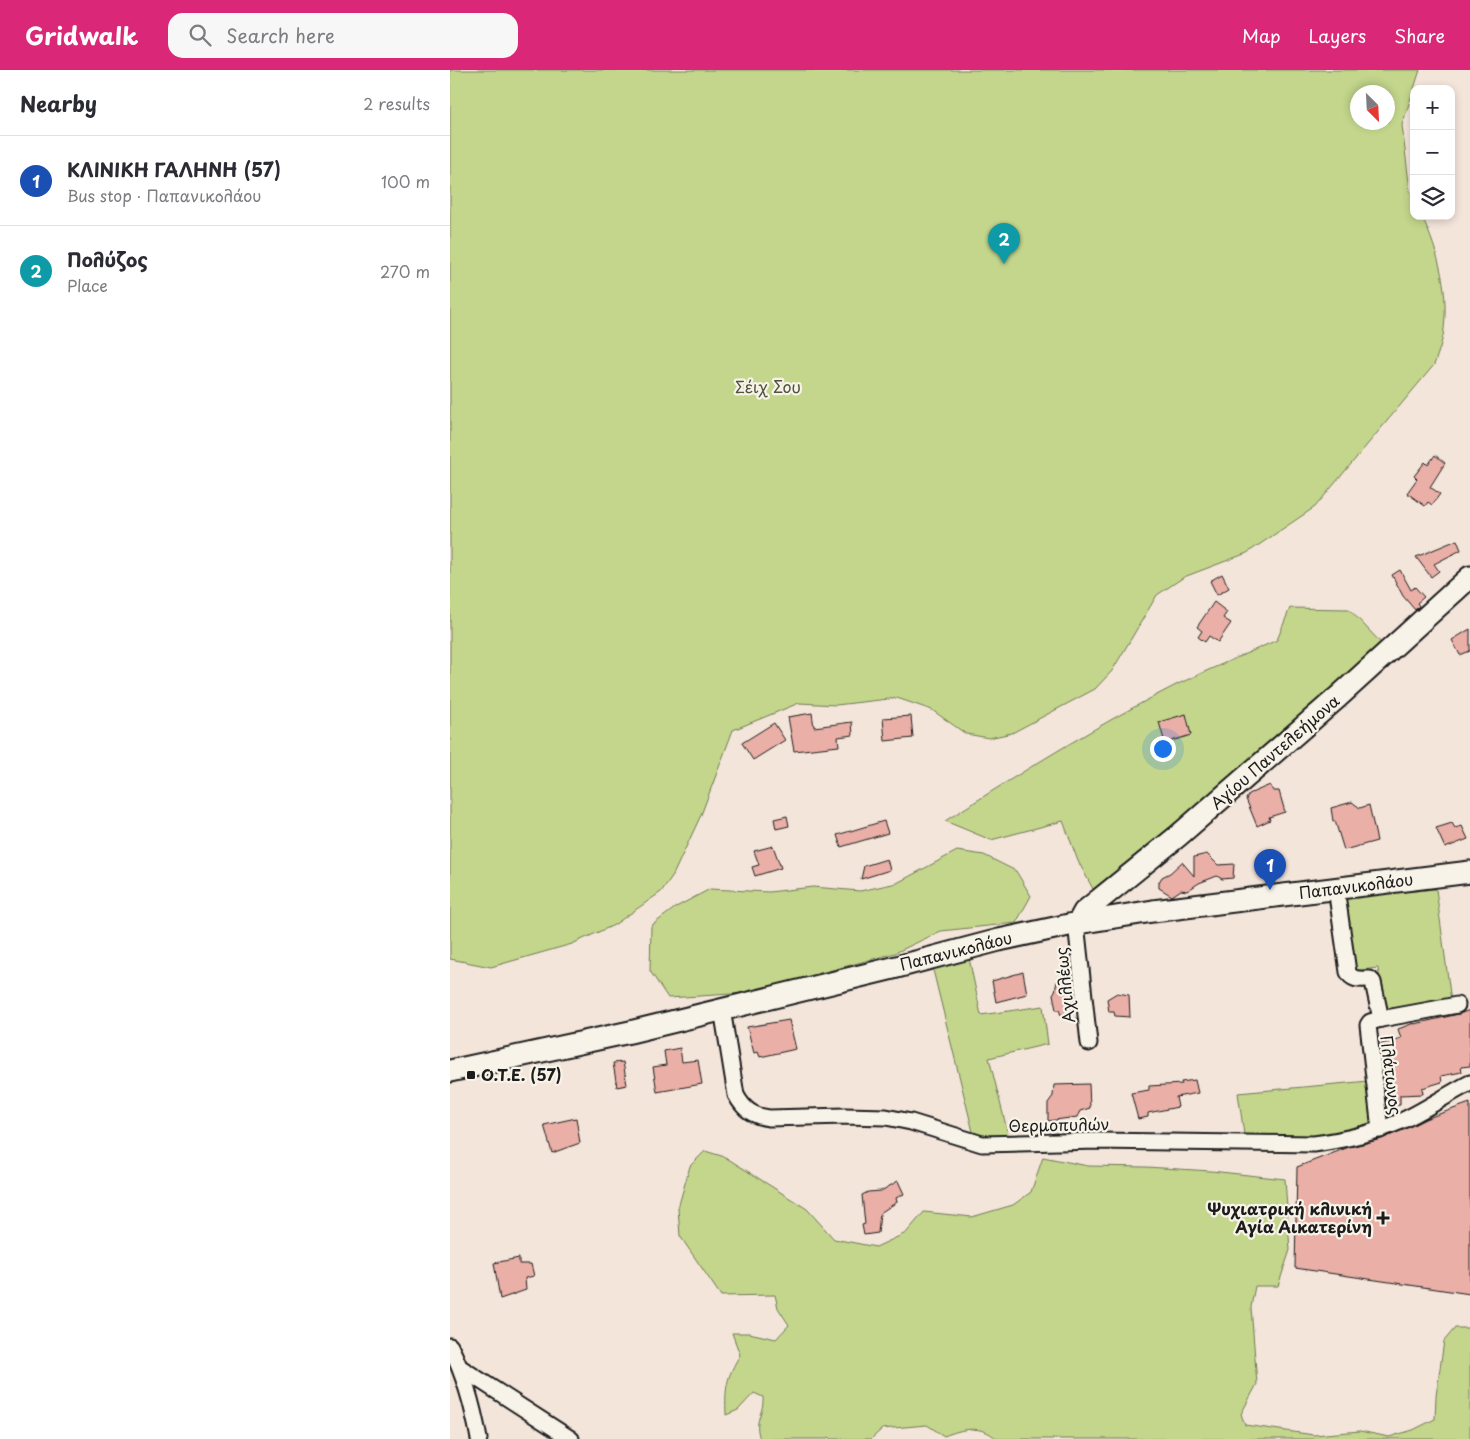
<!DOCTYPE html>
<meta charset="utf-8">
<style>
body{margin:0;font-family:"Playpen Sans",sans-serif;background:#f7f7f7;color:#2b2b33}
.controls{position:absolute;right:15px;top:15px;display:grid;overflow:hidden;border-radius:10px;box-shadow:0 2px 8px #0003}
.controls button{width:45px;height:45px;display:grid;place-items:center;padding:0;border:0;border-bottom:1px solid #e1e1e2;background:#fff;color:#2b2b33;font:25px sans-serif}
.compass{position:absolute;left:900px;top:15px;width:45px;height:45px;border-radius:50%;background:#fff;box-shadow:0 2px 8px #0003;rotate:156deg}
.you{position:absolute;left:712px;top:678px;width:18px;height:18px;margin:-12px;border:4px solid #fff;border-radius:50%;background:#1a73e8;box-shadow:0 0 0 8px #1a73e833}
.badge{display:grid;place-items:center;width:32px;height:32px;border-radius:50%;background:#db2777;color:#fff;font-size:16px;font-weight:700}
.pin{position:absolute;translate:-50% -41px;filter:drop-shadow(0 1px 2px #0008)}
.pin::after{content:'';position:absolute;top:26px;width:18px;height:15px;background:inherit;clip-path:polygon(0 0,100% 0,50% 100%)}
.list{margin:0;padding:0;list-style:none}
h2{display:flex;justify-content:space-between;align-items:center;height:65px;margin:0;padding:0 20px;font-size:21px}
h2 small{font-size:16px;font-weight:400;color:#7c7c81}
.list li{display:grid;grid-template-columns:32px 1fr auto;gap:15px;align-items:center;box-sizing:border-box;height:90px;padding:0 20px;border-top:1px solid #e1e1e2}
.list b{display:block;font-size:19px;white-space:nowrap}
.list p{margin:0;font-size:16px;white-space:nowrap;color:#7c7c81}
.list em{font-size:16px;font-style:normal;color:#7c7c81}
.icon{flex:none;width:28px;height:28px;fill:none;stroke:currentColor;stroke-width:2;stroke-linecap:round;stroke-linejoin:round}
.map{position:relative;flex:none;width:1020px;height:1369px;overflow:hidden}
header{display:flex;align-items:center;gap:30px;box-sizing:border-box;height:70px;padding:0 25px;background:#db2777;color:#fff}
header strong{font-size:24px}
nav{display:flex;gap:28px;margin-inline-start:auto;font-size:18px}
.search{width:350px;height:45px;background:#f7f7f7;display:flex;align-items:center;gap:12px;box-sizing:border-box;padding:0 18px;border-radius:15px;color:#7c7c81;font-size:19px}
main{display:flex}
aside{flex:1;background:#fff}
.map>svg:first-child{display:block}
.green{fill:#c3d68c;stroke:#707954;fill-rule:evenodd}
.building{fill:#eaafa6;stroke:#1c1c1c}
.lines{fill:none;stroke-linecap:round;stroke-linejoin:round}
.street-casing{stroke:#1c1c1c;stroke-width:19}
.secondary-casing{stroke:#1c1c1c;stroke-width:25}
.street{stroke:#f7f3e8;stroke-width:15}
.secondary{stroke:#f7f3e8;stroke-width:21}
.poi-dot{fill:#1c1c1c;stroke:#f7f3e8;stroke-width:2}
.labels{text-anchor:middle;stroke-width:4.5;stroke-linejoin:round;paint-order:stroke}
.park-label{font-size:16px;fill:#4e543e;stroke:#f7f3e8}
.street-label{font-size:16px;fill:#1c1c1c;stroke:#f7f3e8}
.poi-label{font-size:16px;font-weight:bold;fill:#1c1c1c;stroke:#f7f3e8;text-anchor:start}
</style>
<header>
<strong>Gridwalk</strong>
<div class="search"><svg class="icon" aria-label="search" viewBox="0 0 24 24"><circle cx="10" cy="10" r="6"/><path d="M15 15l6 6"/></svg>Search here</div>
<nav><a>Map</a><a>Layers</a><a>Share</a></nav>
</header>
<main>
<aside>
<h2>Nearby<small>2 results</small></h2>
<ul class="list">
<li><span class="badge" style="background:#1a4fb4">1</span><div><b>ΚΛΙΝΙΚΗ ΓΑΛΗΝΗ (57)</b><p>Bus stop · Παπανικολάου</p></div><em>100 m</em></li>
<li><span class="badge" style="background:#0f9aa8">2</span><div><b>Πολύζος</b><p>Place</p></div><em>270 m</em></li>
</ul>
</aside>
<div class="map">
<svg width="1020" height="1369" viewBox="0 0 1020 1369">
<rect width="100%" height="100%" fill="#f4e5db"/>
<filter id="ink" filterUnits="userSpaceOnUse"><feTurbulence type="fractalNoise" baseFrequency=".02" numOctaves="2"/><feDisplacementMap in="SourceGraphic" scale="10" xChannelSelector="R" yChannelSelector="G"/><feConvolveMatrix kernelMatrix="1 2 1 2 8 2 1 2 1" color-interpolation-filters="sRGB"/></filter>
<g filter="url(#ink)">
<g class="green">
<path d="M0 0H970L952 55 960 121 964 128V146H972C989 184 1000 224 993 266 991 276 987 286 984 295L865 437 797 483 734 507 707 525 662 601 645 619 562 663 539 668 516 664 482 640 447 628 386 635 349 633 283 660 251 745 223 805 211 822 164 855 122 874 41 897 0 889ZM908 22H938V52H908Z"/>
<path d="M840 538 899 539 932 574 778 710 643 819 628 791 613 751 541 770 495 751C570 703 647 655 726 615 759 599 794 585 827 570Z"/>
<path d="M507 781 534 785 566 801 581 826 566 853 491 861 445 883 297 923 218 928 200 901 201 856 226 837 260 819 319 822 363 817 410 821 447 813Z"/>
<path d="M986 819 1001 931 935 939 928 898 903 901 893 827Z"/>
<path d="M519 888 531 945 593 936 598 974 539 988 560 1072 525 1070 482 896Z"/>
<path d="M919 1011 923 1056 868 1068 795 1071 788 1023Z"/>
<path d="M255 1081 275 1087 357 1139 384 1169 426 1177 456 1163 474 1142 522 1147 563 1135 581 1122 593 1087 638 1096 696 1097 761 1101 835 1109 840 1180 828 1216H805L801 1237 807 1314 791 1344 795 1355 864 1365 910 1361 939 1367 963 1360 985 1349 986 1326 994 1271 1005 1258H1020V1369H547C530 1354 513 1359 494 1366L477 1355 432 1359 421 1369H381L378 1367 376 1369H310C303 1349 314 1345 313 1327L304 1323 288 1340 276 1345C275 1318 276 1308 290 1285L282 1263H299L326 1269 339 1255 328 1238 325 1225 271 1226 230 1166 228 1138 240 1096Z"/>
</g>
<g class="building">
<path d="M985 385 995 393 980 417 990 424 982 435 978 432 975 436 957 423 967 409 964 406 975 392 978 395Z"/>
<path d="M1007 470 1011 480 984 494 989 501 981 507 966 487Z"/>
<path d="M950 500 961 520 965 517 974 527 967 533 969 536 965 540 953 526 942 505Z"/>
<path d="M772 504 779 518 767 525 760 511Z"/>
<path d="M764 532 777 542 773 548 781 553 768 572 759 566 755 572 748 567 752 561 747 557Z"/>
<path d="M1020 559V581L1010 585 1002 570Z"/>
<path d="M362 643 364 657 402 652 403 665 388 667 389 676 344 681 338 647Z"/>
<path d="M736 644 741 665 715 673 709 652Z"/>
<path d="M461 646 463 668 435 671 433 648Z"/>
<path d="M324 653 335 670 303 690 292 673Z"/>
<path d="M820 715 823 721H829L835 742 819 747 820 750 807 756 796 729 799 724Z"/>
<path d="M902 732 910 738 919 735 927 771 894 780 885 751H883L881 738Z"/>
<path d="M337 746 339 756 326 759 324 749Z"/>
<path d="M434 751 438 763 391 777 387 765Z"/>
<path d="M1002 753 1005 758 1012 756 1018 769 995 778 986 758Z"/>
<path d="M323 776 331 798 305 806 302 797 309 795 304 781Z"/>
<path d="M757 784 768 795 784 794 783 808 772 809 767 806 749 813 737 821 731 820 722 826 709 818V812L712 807 720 803 732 792 744 806V787Z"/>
<path d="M437 789 440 800 411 809 414 796Z"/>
<path d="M573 902 577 924 546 932 542 911Z"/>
<path d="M623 908 626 941 611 945 609 940H606L603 924 605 921 607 911Z"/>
<path d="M667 923 679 925 680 947 665 946 664 942H659L657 929Z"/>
<path d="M1020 940V996L1011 997 1012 1002 991 1006 992 1012 972 1018 973 1024 950 1025V1035L937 1036 931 974 951 968 948 959 964 953V954L1009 944Z"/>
<path d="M339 950 346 979 310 987 308 982 304 983 297 957Z"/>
<path d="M230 978 232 992 248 990 252 1014 207 1022 203 997 216 995 214 981Z"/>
<path d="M173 992 177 1015 167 1017 163 993Z"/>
<path d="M745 1010 748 1023 726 1027 728 1037 698 1043V1047L688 1049 681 1023 699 1020V1016L732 1014 731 1012Z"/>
<path d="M639 1014 640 1038 630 1041 627 1047 598 1051V1033L603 1026 604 1015Z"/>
<path d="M1020 1033V1224L845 1198 847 1097 899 1077 932 1069 975 1049Z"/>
<path d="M126 1048 130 1073 102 1083 94 1055Z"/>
<path d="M448 1111 454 1124 446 1128 447 1132 430 1143 428 1163 414 1165 412 1155 415 1154 412 1125 418 1122 431 1121Z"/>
<path d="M69 1188V1194H81L84 1206 75 1208 76 1220 50 1229 44 1193Z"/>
</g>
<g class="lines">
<defs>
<g id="street">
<path d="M886 818 898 902C902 911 911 909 920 909L923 912 931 949"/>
<path d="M628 853 627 862 639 973"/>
<path d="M272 939 286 1025C294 1040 303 1046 319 1048L395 1046 436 1047 461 1052 532 1074 647 1071 864 1074C893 1070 922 1064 949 1052 974 1041 996 1025 1020 1013"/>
<path d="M930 1060 918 955 920 952 931 949 1007 935"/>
<path d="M0 1276C15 1306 23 1336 29 1369"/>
<path d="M11 1298 121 1369"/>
</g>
<g id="secondary">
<path d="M628 853 634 842 728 766 888 627 1020 507"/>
<path d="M0 1001 180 962 443 898 549 870 628 853 703 841 1020 802"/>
</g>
</defs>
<use href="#street" class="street-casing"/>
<use href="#secondary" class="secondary-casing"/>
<use href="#street" class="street"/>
<use href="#secondary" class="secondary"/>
</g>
</g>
<g class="poi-dot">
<rect x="16" y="1000" width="10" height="10" rx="2.5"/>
<path d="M930.5 1140.5h5v5h5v5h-5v5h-5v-5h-5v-5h5z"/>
</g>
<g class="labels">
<g class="park-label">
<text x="318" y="323">Σέιχ Σου</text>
</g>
<g class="street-label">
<text transform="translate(825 682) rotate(-41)" y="6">Αγίου Παντελεήμονα</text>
<text transform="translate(906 816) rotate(-7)" y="6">Παπανικολάου</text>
<text transform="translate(506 881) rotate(-14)" y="6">Παπανικολάου</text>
<text transform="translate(615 915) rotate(-96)" y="6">Αχιλλέως</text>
<text transform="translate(941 1005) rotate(83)" y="6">Πλάτωνος</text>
<text transform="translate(609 1055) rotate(-1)" y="6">Θερμοπυλών</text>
</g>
<g class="poi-label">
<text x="31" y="1011">Ο.Τ.Ε. (57)</text>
<text x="922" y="1145" text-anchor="end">Ψυχιατρική κλινική<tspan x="922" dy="18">Αγία Αικατερίνη</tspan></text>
</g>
</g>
</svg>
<div class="controls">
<button>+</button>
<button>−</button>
<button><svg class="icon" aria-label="layers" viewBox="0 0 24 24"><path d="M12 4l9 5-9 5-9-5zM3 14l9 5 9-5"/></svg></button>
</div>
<svg class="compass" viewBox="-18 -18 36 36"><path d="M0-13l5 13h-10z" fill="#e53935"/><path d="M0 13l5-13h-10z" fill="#7c7c81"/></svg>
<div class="you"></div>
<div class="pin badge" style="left:820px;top:820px;background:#1a4fb4">1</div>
<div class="pin badge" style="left:554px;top:194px;background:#0f9aa8">2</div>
</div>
</main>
